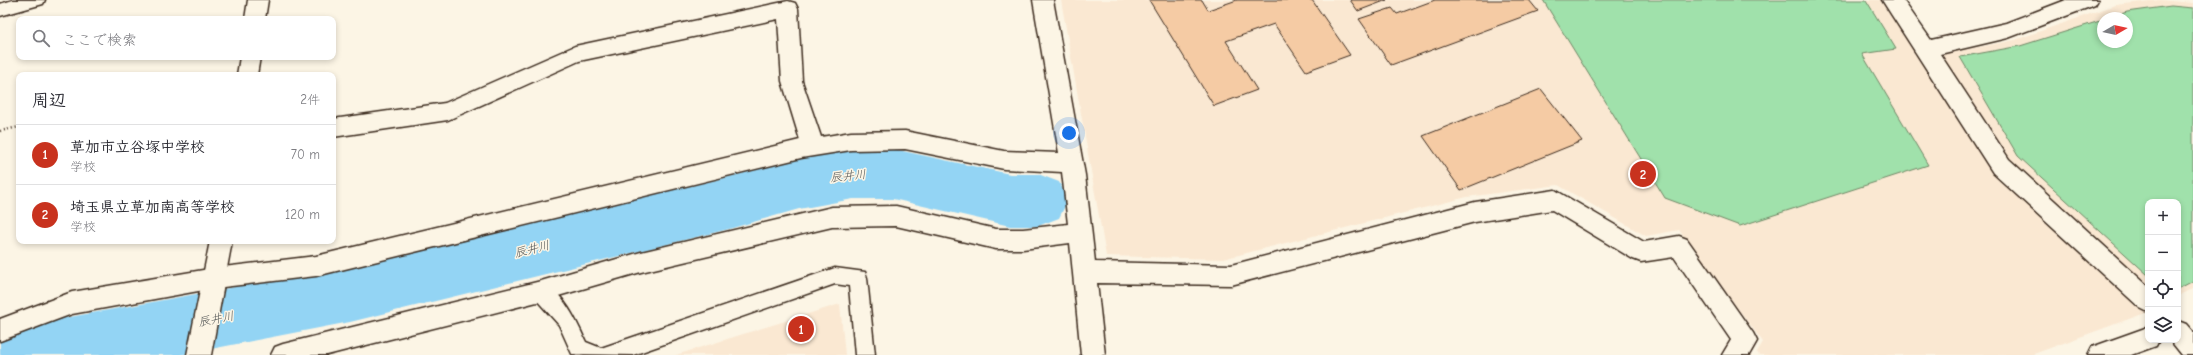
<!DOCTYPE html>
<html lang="ja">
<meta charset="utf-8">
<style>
body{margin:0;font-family:"Comic Neue","Klee One",sans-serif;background:#f7f7f7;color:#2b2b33}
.controls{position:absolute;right:12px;bottom:12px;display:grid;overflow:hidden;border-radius:8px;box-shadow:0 2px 6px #0003}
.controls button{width:36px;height:36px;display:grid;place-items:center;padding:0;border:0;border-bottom:1px solid #e1e1e2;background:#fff;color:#2b2b33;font:20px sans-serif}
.compass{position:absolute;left:2097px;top:12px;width:36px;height:36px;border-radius:50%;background:#fff;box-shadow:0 2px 6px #0003;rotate:81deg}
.you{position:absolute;left:1069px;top:133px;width:14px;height:14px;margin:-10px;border:3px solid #fff;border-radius:50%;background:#1a73e8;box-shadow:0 0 0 6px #1a73e833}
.badge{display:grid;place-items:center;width:26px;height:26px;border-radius:50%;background:#c8321e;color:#fff;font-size:13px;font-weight:700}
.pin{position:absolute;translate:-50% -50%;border:2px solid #fff;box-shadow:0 1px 4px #0006}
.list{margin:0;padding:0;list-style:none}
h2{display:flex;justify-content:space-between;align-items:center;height:52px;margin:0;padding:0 16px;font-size:17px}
h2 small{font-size:13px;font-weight:400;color:#7c7c81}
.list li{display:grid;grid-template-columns:26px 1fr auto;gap:12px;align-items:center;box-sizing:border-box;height:60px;padding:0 16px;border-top:1px solid #e1e1e2}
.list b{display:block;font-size:15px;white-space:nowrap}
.list p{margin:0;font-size:13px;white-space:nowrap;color:#7c7c81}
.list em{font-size:13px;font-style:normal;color:#7c7c81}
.icon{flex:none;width:22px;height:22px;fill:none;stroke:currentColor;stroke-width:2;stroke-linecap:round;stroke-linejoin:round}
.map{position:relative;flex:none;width:2193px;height:355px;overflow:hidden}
.search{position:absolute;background:#fff;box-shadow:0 2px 6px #0003;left:16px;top:16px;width:320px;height:44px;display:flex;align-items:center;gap:10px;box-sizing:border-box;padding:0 14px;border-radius:8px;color:#7c7c81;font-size:15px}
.panel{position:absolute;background:#fff;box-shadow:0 2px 6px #0003;left:16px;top:72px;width:320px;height:172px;border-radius:8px}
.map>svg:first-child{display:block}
.built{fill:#fae8d2;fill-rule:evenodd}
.green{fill:#a0e1ab;stroke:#6e8664}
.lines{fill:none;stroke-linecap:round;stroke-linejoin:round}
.river{fill:#93d4f4;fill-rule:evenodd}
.building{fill:#f5cba4;stroke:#3b2a1e}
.service-casing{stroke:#3b2a1e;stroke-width:3}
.minor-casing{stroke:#3b2a1e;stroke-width:3}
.secondary-casing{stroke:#3b2a1e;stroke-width:3}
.path{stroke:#3b2a1e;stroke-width:2.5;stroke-dasharray:1 3;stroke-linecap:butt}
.service{fill:#fcf5e5;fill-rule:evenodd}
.minor{fill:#fcf5e5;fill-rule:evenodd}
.secondary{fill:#fcf5e5;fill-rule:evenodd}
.labels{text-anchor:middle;stroke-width:3;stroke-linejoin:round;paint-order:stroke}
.water-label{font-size:12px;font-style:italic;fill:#515454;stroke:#fcf5e5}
</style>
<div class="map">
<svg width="2193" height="355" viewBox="0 0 2193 355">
<rect width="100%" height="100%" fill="#fcf5e5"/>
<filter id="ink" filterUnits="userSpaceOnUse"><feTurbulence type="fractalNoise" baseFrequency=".025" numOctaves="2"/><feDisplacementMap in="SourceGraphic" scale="8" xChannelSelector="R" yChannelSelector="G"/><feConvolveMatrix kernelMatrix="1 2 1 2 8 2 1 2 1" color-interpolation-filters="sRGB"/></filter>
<g filter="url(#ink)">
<g class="built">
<path d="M1061 0H1882L1918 59 2015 40 2116 5 2160 0 2193 3V288L2178 296V202H2148V312L2031 355H1759L1757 352 1763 342 1679 230 1646 236 1558 185 1467 197 1223 259 1106 256ZM2103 18H2127V42H2103Z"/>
<path d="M840 304 845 355H676Z"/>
</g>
<g class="green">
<path d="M1543 0H1866L1896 49 1862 54 1928 165 1740 226 1665 198Z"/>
<path d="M2171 6 2193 8V281L2178 289V202H2148V275L2018 156 1960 57 2020 46 2103 20V42H2127V18H2108L2127 12Z"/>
</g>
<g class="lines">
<path class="river" d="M853 149H893L1010 174H1038L1059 182 1068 200 1059 218 1038 226H1010L893 199H853L799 209 729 229 350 322 180 355H0V341L3 334 26 325 350 266 729 177 799 159Z"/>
</g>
<g class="building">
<path d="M1149 0H1202L1208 10 1237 0H1312L1350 55 1306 71 1274 24 1226 41 1257 90 1214 106Z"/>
<path d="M1350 0H1387L1358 11Z"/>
<path d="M1435 0H1529L1538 11 1391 65 1359 19 1392 8 1397 14Z"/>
<path d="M1541 89 1582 141 1461 190 1423 136Z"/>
</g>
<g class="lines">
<defs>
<g id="service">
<path d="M13 0H45L43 4 0 16V4Z"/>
<path d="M835 268 865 272 867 278 875 355H855L849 286 835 284 633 355 572 354 559 325 534 297 531 291 534 285 541 282C563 291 577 322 586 342L601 348Z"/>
</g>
<g id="minor">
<path d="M1033 0H1053L1085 175 1095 262 1231 265 1475 202 1555 190 1644 242 1679 236 1687 239 1753 333 1757 341 1749 355H1722L1731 340 1674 257 1641 262 1633 259 1552 210 1475 222 1231 285 1097 283 1105 355H1081L1070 243 1023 249H996L896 226 832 227 641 272 541 301 327 355H271L275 347 283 344 541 281 641 252 832 207 896 206 996 229H1023L1068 224 1062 172 1004 169 905 149 851 150 801 158 316 276 215 288 72 314 0 341V319L72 292 215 268 316 256 800 140 782 81 778 19 579 61 448 120 333 137V119L445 103 575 46 788 1 795 3 798 9 802 81 821 137 851 132 905 131 1004 151 1059 153Z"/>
<path d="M1882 0H1903L1931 40 2006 23 2066 0H2098L2095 5 2008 38 1940 54 2009 159 2148 286V312L2140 308 1993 173Z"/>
<path d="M2178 321 2186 324 2193 332V355H2182L2170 340H2178Z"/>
<path d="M2148 327V340H2159L2156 346 2131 355H2088L2092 347Z"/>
</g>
<g id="secondary">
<path d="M248 0H268L265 19H245Z"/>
<path d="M240 57H260L257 75H237Z"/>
<path d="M210 241H232L211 355H187Z"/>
</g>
</defs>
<use href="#service" class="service-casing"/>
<use href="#minor" class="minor-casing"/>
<use href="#secondary" class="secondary-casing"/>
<path class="path" d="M0 131 19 127"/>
<use href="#service" class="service"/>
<use href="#minor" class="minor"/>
<use href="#secondary" class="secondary"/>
</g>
</g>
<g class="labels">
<g class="water-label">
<text transform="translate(848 176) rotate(-6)" y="4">辰井川</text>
<text transform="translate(532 249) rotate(-14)" y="4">辰井川</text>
<text transform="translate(216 319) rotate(-11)" y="4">辰井川</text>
</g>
</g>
</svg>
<div class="controls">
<button>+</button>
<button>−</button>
<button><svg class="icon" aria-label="locate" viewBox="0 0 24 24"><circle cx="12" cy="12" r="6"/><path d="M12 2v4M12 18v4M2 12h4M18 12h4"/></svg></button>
<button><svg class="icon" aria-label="layers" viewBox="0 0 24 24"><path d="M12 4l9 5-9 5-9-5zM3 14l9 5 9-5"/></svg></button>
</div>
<svg class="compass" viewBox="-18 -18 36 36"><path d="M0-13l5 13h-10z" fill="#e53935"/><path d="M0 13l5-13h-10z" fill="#7c7c81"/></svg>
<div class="you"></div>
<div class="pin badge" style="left:801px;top:329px">1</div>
<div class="pin badge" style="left:1643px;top:174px">2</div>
<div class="search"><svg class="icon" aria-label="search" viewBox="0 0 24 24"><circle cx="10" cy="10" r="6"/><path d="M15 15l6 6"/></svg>ここで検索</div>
<section class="panel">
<h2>周辺<small>2件</small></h2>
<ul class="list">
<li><span class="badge">1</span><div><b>草加市立谷塚中学校</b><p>学校</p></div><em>70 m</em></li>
<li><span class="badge">2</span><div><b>埼玉県立草加南高等学校</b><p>学校</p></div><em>120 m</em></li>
</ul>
</section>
</div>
